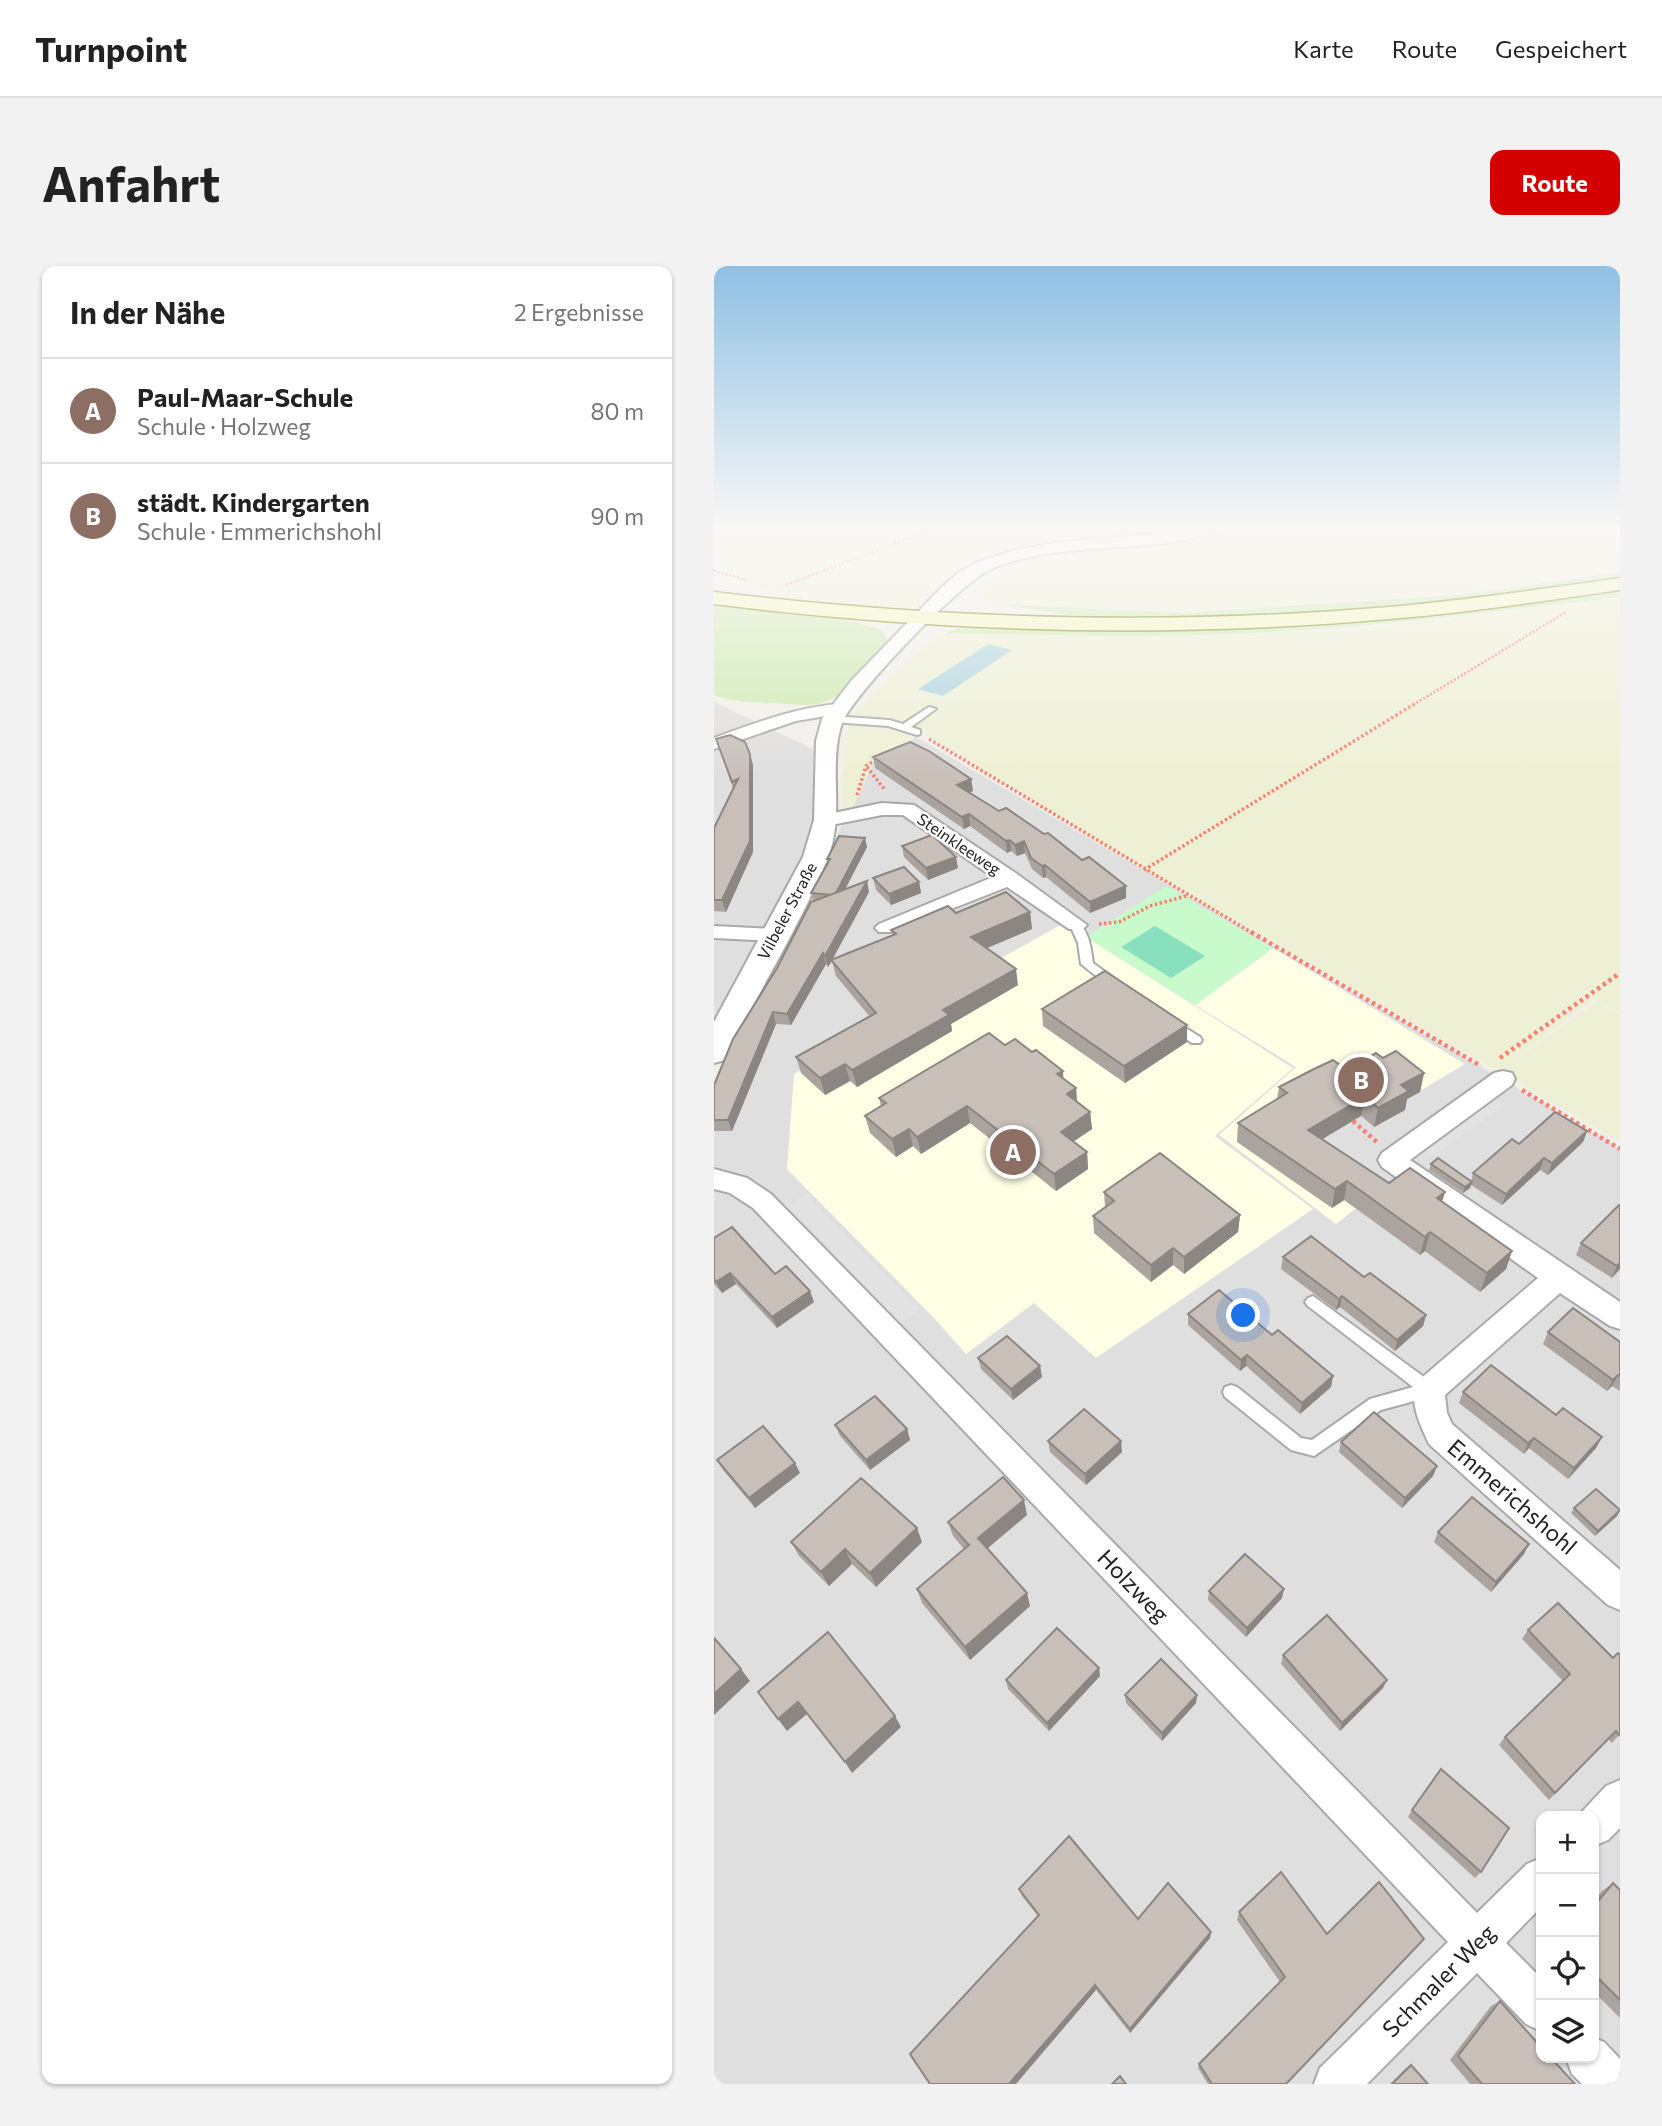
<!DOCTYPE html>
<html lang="de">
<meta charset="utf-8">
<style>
body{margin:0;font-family:Commissioner,sans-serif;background:#f2f2f2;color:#222}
.controls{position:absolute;right:21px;bottom:21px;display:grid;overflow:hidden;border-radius:14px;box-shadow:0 2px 5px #0004}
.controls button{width:63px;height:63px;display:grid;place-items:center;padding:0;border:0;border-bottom:2px solid #e0e0e0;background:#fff;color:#222;font:35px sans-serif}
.you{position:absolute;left:530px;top:1050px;width:24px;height:24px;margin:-18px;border:5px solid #fff;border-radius:50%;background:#1a73e8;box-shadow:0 0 0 10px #1a73e833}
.badge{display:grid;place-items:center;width:46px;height:46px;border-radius:50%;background:#d40000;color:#fff;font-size:23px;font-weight:700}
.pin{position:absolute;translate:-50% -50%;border:4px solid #fff;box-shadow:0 2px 7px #0006}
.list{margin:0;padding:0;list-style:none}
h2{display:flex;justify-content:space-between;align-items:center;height:91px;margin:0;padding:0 28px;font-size:30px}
h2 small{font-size:23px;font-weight:400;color:#767676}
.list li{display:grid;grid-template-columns:46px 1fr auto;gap:21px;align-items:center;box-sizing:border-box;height:105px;padding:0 28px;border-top:2px solid #e0e0e0}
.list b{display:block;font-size:26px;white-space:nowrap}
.list p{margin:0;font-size:23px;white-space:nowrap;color:#767676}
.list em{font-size:23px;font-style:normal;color:#767676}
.icon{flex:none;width:38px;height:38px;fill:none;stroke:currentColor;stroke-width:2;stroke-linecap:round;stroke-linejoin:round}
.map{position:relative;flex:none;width:906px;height:1818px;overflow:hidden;border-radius:14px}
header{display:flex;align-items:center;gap:42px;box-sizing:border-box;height:98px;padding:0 35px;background:#fff;border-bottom:2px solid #e0e0e0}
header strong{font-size:33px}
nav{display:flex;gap:38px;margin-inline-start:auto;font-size:24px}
.intro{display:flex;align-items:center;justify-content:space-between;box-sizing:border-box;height:168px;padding:0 42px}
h1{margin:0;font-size:49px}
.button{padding:18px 32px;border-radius:14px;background:#d40000;color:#fff;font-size:24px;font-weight:700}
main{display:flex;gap:42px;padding:0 42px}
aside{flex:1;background:#fff;border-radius:14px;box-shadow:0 2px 5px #0004}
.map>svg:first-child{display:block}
.residential{fill:#e0dfdf;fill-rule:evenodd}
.education{fill:#ffffe5}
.farmland{fill:#eef0d5}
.grass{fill:#cdebb0}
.park{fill:#c8facc}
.pitch{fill:#88e0be}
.parking{fill:#e2e2e2}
.water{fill:#aad3df}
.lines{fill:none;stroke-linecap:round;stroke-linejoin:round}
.service-casing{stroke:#a9a9a9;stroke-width:4}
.minor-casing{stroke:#a9a9a9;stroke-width:4}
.tertiary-casing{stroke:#a9a9a9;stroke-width:4}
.secondary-casing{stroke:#707d05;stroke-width:3}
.path-far2{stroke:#fa8072;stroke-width:2.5;stroke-dasharray:2 2;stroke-linecap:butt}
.path-far1{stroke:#fa8072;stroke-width:3.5;stroke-dasharray:2.5 2.5;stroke-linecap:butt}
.path{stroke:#fa8072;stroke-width:4.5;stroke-dasharray:3.5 3.5;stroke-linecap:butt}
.service{fill:#fff;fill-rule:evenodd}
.minor{fill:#fff;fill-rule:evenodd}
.tertiary{fill:#fff;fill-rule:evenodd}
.secondary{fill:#f7fabf;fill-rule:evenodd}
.wall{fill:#aba49e}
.shaded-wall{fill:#8b8681}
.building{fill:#c7bfb8;stroke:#8b8681;stroke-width:2}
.labels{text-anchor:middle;stroke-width:5;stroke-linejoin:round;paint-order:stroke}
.far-street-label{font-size:16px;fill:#222;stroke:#fff}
.near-street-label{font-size:23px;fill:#222;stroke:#fff}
</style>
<header>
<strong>Turnpoint</strong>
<nav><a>Karte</a><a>Route</a><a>Gespeichert</a></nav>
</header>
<div class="intro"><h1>Anfahrt</h1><a class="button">Route</a></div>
<main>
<aside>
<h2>In der Nähe<small>2 Ergebnisse</small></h2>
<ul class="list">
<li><span class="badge" style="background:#8d6e63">A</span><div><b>Paul-Maar-Schule</b><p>Schule · Holzweg</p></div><em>80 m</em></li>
<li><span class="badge" style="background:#8d6e63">B</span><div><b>städt. Kindergarten</b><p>Schule · Emmerichshohl</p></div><em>90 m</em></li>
</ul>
</aside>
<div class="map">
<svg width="906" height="1818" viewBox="0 0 906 1818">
<rect width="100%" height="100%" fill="#f2efe9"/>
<g class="residential">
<path d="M0 436 105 486V570L0 756Z"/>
<path d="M202 471 906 882V1818H0V832L28 757 159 498ZM827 1550H880V1792H827Z"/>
</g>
<g class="education">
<path d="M350 657 579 802 501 870 599 943 382 1092 320 1037 252 1088 221 1053 73 903 80 808Z"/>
<path d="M559 682 751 798 684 838 660 861 647 850 612 871 602 862 580 874 659 929 622 958 505 869 582 801 481 739Z"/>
</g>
<g class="farmland">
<path d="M0 260H495L256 302 235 314 215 334 203 340 189 343 51 332 66 323 58 324 0 312Z"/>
<path d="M526 260H891L906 265V305L745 327 480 345 283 337 267 329 279 308 288 301 311 292 494 268Z"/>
<path d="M906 332V342L843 347 747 405 844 349 906 344V747L879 733 792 800 882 736 906 749V875L449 615 208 467 229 452 159 497 136 547 127 550 131 471 137 451 153 432 227 367 380 370 512 369 670 360Z"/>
</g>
<g class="grass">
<path d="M906 306V315L675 344 527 352 356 349 283 338 470 347 745 329Z"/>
<path d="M906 321V331C775 346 645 363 514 368 420 372 325 369 231 367L243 363 266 361 461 362Z"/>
<path d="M0 337 127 353 166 363 176 379C155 401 135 431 104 438 89 441 70 437 54 437 37 436 15 436 0 429Z"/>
</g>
<path class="park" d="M452 620 559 682 481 739 372 671Z"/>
<path class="pitch" d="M441 660 491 690 457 712 407 681Z"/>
<g class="parking">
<path d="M776 830 790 840 720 890 705 879Z"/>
<path d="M92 928 206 1043 186 1057 73 940Z"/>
</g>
<path class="water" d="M274 378 298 384 229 430 204 423Z"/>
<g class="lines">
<defs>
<g id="service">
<path d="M215 441 222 443 197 461 206 464V468L203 469 174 460 119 456 114 453 119 450 175 454 189 458Z"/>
<path d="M362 656C375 663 377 682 379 697L405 716V722H397L367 698 364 677 356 659Z"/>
<path d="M459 754 486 771 488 774 486 777H478L455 761 453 758 455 755Z"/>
<path d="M599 1030 721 1119 723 1124 721 1129 715 1131 667 1144 600 1190 577 1184 511 1131 509 1126 511 1121 517 1119 523 1121 587 1172 598 1174 656 1133 699 1121 594 1040 591 1036 594 1032Z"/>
</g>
<g id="minor">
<path d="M124 438 130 439 132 443 130 447 82 455 0 483V472C41 457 80 442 124 438Z"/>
<path d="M168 537 200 539 303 608 373 659 369 663H355L293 621 179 666H165L161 662 165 658 279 611 189 549H168L112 560 103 554 105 550Z"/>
<path d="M0 660 62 663 70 664 73 669 70 674 62 675 0 672Z"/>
<path d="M789 805 798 807 801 813 798 819 696 894 906 1036V1063L896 1060 846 1027 731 1129 733 1147 738 1158 906 1304V1344L894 1339 715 1178C706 1158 694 1136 704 1115L824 1012 668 901 664 894 668 887 780 807Z"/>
<path d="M0 903 33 912 57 928 763 1647 813 1598 827 1592V1641L792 1677 827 1712V1765L812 1758 763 1707 653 1818H600L606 1802 734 1676 39 942 16 927 0 923Z"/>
<path d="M906 1514V1562L894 1574 880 1580V1550H864L892 1520Z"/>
<path d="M880 1772 890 1776 906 1793V1818H868L858 1808 852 1792H880Z"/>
</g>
<path id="tertiary" d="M488 260H519L517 263C498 268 479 273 460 276 399 285 335 279 277 303 248 315 145 423 130 453 127 459 125 467 124 473 117 515 130 552 113 594 86 660 46 722 15 787L11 794 0 797V756L89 591 100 554 102 475 108 453 137 415 227 322 244 307 263 296 301 284 347 276 460 266Z"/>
<path id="secondary" d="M906 312V324C829 335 752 347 675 353 450 373 225 366 0 338V326C225 353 450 360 675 341 752 334 829 323 906 312Z"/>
</defs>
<use href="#service" class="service-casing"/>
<use href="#minor" class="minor-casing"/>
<use href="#tertiary" class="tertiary-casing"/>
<use href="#secondary" class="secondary-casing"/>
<g class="path-far2">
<path d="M898 260 906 262"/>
<path d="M0 305 33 314"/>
<path d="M72 319 228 260"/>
<path d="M699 439 852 346"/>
</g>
<g class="path-far1">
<path d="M215 473 540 668"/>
<path d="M153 501 171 524"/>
<path d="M143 529 152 500 163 493"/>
<path d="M430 604 702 437"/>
<path d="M385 658 405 656 436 640 472 630"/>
</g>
<g class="path">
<path d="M537 666 767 800"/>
<path d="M786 792 906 707"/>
<path d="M808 824 906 883"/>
<path d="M639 855 664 877"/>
</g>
<use href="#service" class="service"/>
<use href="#minor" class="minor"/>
<use href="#tertiary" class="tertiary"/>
<use href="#secondary" class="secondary"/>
</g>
<g class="wall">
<path d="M2 473 36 488 39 499V586L12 646 0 645V562L19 522Z"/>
<path d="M159 491 257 513 259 525 254 526 412 620V632L376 647 332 611 329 612 318 603 311 587 303 590 297 585 293 587 256 560 250 563 161 502Z"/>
<path d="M188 580 244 602 214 614 190 591Z"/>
<path d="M153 581 131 624 155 626 119 693 179 670 177 664 242 647 316 646 318 663 272 682 304 719 237 758 238 765 143 821 136 815 111 829 87 807 82 791 156 751 122 710 118 695 114 701 112 698 77 759 62 758 18 865H0V819L99 635 97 627 114 598 113 593Z"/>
<path d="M159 612 205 616 207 627 177 639 162 624Z"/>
<path d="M328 743 473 776 411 817 329 760Z"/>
<path d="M291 779 350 813 362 822 363 835 376 846 378 863 359 876 373 886 374 903 342 925 256 857 207 888 199 880 182 891 156 867 151 850 167 840 165 832Z"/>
<path d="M669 792 710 807 706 826 693 833 691 844 660 861 647 850 608 873 675 917 731 926 728 935 798 985 792 1003 766 1026 711 985 706 989 630 934 618 942 523 876 524 857 563 833 565 821 626 799 652 793Z"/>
<path d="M873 865 869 876 834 909 826 904 788 939 757 919 756 922 749 927 715 904 717 898 757 915 759 907 805 878Z"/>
<path d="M390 926 526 949 524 966 470 1008 459 999 437 1016 380 967 379 950 391 941Z"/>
<path d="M906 940V1003L898 1012 862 989 867 977Z"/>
<path d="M0 972 61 1008 100 1036 63 1062 22 1018 8 1027 0 1018Z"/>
<path d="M569 991 650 1011 712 1049 709 1060 681 1085 626 1041 622 1044 567 1003Z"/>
<path d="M474 1048 558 1069 619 1110 617 1121 586 1148 532 1100 526 1105 474 1059Z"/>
<path d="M834 1066 906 1076V1125L898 1120 893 1125 829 1078Z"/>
<path d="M264 1092 326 1100 328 1111 299 1134 267 1103Z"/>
<path d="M749 1126 842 1149 888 1171 882 1182 854 1213 815 1182 810 1188 745 1137Z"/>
<path d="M121 1159 193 1163 196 1174 156 1204 126 1170Z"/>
<path d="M334 1175 408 1186 372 1219 336 1186Z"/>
<path d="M627 1176 723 1200 719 1210 688 1242 625 1186Z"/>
<path d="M3 1194 86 1207 41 1242 9 1204Z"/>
<path d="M860 1242 903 1250 881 1270 857 1247Z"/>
<path d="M313 1249 273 1282 316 1340 256 1394 208 1337 203 1323 250 1283 239 1270 234 1256Z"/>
<path d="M724 1266 810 1288 777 1326 720 1276Z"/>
<path d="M77 1276H208L162 1321 138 1298 115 1320 85 1290Z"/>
<path d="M495 1325 568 1332 532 1371 494 1334Z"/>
<path d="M844 1337 906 1468 898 1477 894 1473 835 1534 785 1479 791 1471 849 1415 808 1373 814 1364Z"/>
<path d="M569 1389 669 1422 626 1465 567 1398Z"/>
<path d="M385 1402 386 1410 335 1465 294 1423 292 1414Z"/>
<path d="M411 1429H483L482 1437 448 1475 412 1437Z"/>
<path d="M698 1544 767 1606 761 1612 694 1551Z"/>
<path d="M899 1617 906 1624V1752L880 1726V1635L888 1625Z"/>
<path d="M305 1623 424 1653 497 1666 496 1672 416 1767 308 1630Z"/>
<path d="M525 1646 613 1668 572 1818H494L484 1802 485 1798 566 1716 523 1654Z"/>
<path d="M786 1735 861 1818H756L736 1794 777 1740Z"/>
<path d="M697 1799 714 1818H676L691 1803Z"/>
</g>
<g class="shaded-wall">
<path d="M36 488 39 499V586L12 646 8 634Z"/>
<path d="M257 513 259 525 245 531 243 519Z"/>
<path d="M255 548 256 560 250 563 248 551Z"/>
<path d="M151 572 153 581 123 638 121 629Z"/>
<path d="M296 574 297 585 293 587 292 575Z"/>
<path d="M310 575 311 587 303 590 301 579Z"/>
<path d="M242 591 244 602 214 614 212 602Z"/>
<path d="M331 599 332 611 329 612 328 600Z"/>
<path d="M153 615 155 626 114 701 111 690Z"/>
<path d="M205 616 207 627 177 639 175 628Z"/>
<path d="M412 620V632L376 647V636Z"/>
<path d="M316 646 318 663 259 688 257 671Z"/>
<path d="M109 687 112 698 77 759 73 748Z"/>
<path d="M302 703 304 719 237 758 238 765 143 821 138 804 229 744Z"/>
<path d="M59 746 62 758 18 865 14 854Z"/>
<path d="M473 759V776L411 817 410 800Z"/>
<path d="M131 798 136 815 111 829 106 812Z"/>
<path d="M349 805 350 822 343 808Z"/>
<path d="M710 807 706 826 693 833 691 844 660 861 664 842 687 819Z"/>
<path d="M362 822 363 839 353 828Z"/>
<path d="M651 831 647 850 592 883 594 864Z"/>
<path d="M253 840 256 857 207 888 203 871Z"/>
<path d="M376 846 378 863 348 883 347 866Z"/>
<path d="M195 863 199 880 182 891 178 873Z"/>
<path d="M873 865 869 876 834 909 838 897Z"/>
<path d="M373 886 374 903 342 925 340 908Z"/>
<path d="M830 892 826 904 788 939 792 928Z"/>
<path d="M633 915 630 934 618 942 621 923Z"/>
<path d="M758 916 756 922 749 927 751 921Z"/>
<path d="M731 926 725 945 723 932Z"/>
<path d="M526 949 524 966 470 1008V991Z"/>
<path d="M716 966 711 985 706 989 711 971Z"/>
<path d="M459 982V999L437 1016V999Z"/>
<path d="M798 985 792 1003 766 1026 773 1007Z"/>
<path d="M906 997V1003L898 1012 903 1000Z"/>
<path d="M16 1007 22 1018 8 1027 2 1016Z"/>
<path d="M96 1025 100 1036 63 1062 58 1051Z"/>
<path d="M628 1030 626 1041 622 1044 625 1033Z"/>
<path d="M712 1049 709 1060 681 1085 683 1074Z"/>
<path d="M533 1089 532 1100 526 1105 527 1094Z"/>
<path d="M326 1100 328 1111 299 1134 297 1123Z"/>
<path d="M904 1109 898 1120 893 1125 899 1114Z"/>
<path d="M619 1110 617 1121 586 1148 588 1137Z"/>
<path d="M193 1163 196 1174 156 1204 152 1194Z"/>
<path d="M888 1171 882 1182 854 1213 860 1202Z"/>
<path d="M820 1172 815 1182 810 1188 814 1177Z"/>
<path d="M407 1175 408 1186 372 1219 371 1208Z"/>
<path d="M81 1197 86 1207 41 1242 35 1232Z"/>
<path d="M723 1200 719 1210 688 1242 691 1232Z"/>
<path d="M310 1234 313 1249 268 1287 264 1272Z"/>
<path d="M906 1245 903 1250 881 1270 884 1265Z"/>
<path d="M203 1262 208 1276 162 1321 156 1307Z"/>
<path d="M815 1278 810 1288 777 1326 782 1316Z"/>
<path d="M131 1283 138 1298 115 1320 107 1306Z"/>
<path d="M570 1323 568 1332 532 1371 533 1362Z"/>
<path d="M313 1327 316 1340 256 1394 251 1381Z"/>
<path d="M385 1402 386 1410 335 1465 333 1457Z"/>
<path d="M27 1403 36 1415 0 1449V1428Z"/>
<path d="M673 1414 669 1422 626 1465 628 1457Z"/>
<path d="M483 1429 482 1437 448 1475V1467Z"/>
<path d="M84 1436 93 1448 73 1465 64 1453Z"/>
<path d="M181 1450 187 1461 138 1507 131 1496Z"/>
<path d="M497 1666 496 1672 416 1767V1763Z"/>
<path d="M381 1719 382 1724 302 1818H295Z"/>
</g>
<g class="building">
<path d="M16 469 31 476 36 488V575L8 634H0V562L24 513 18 516 2 473Z"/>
<path d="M196 476 215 485 257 513 243 519 285 545 292 542 330 568 334 567 368 594 375 591 412 620 376 636 331 599 328 600 317 592 310 575 301 579 296 574 292 575 255 548 248 551 159 491Z"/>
<path d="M218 569 242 591 212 602 188 580Z"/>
<path d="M125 570 151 572 122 627 117 629 97 627 116 593H113Z"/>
<path d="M190 601 205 616 175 628 159 612Z"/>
<path d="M153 615 111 690 109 687 73 748 59 746 14 854H0V819L19 773 63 702 97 636Z"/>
<path d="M292 626 316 646 257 671 302 703 229 744 235 749 138 804 131 798 106 812 82 791 162 747 117 694 182 668 177 664 234 640 242 647Z"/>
<path d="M391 705 473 759 410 800 328 743Z"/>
<path d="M275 767 291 779 301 773 318 786 322 784 349 805 343 808 362 822 353 828 376 846 347 866 373 886 340 908 253 840 203 871 195 863 178 873 151 850 172 837 165 832Z"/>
<path d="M682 785 710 807 687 819 695 825 664 842 651 831 594 864 675 917 696 902 731 926 723 932 798 985 773 1007 716 966 711 971 633 915 621 923 524 857 573 827 565 821 598 804 619 794 626 799 645 788 652 793 662 787 669 792Z"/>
<path d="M841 846 873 865 838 897 830 892 792 928 759 907 798 873 805 878Z"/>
<path d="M446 887 526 949 470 991 459 982 437 999 379 950 400 935 390 926Z"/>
<path d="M724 892 758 916 751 921 717 898Z"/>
<path d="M905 939 906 940V997L903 1000 867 977Z"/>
<path d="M18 961 61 1008 72 1000 96 1025 58 1051 16 1007 2 1016 0 1013V972Z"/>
<path d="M597 970 650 1011 656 1007 712 1049 683 1074 628 1030 625 1033 569 991Z"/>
<path d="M505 1024 558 1069 564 1064 619 1110 588 1137 533 1089 527 1094 474 1048Z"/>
<path d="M859 1042 906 1076V1110L904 1109 899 1114 834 1066Z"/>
<path d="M293 1070 326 1100 297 1123 264 1092Z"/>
<path d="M777 1099 842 1149 849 1142 888 1171 860 1202 820 1172 814 1177 749 1126Z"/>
<path d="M161 1130 193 1163 152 1194 121 1159Z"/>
<path d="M370 1143 407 1175 371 1208 334 1175Z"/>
<path d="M660 1146 723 1200 691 1232 627 1176Z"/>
<path d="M49 1160 81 1197 35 1232 3 1194Z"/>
<path d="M289 1211 310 1234 264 1272 313 1327 251 1381 203 1323 255 1279 234 1256Z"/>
<path d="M147 1212 203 1262 156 1307 131 1283 107 1306 77 1276Z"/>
<path d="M882 1223 906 1244 884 1265 860 1242Z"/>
<path d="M758 1231 815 1278 782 1316 724 1266Z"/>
<path d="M531 1288 570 1323 533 1362 495 1325Z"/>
<path d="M844 1337 899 1392 904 1387 906 1389V1468L905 1469 902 1465 841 1527 791 1471 856 1408 814 1364Z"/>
<path d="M613 1349 673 1414 628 1457 569 1389Z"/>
<path d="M343 1362 385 1402 333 1457 292 1414Z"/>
<path d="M114 1366 181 1450 131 1496 84 1436 64 1453 44 1426Z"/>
<path d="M0 1372 27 1403 0 1428Z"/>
<path d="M447 1393 483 1429 448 1467 411 1429Z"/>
<path d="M727 1503 795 1562 767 1606 698 1544Z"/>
<path d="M355 1570 424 1653 454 1617 497 1666 416 1763 381 1719 295 1818H216L196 1788 325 1649 305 1623Z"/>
<path d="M567 1606 613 1668 665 1616 710 1673 572 1818H498L485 1798 571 1711 525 1646Z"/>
<path d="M899 1617 906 1624V1734L880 1708V1640Z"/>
<path d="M786 1735 827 1781V1792H837L861 1818H768L744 1790Z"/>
<path d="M697 1799 714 1818H678Z"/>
<path d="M406 1810 412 1818H398Z"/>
</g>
<linearGradient id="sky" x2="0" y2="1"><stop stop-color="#8fc0e4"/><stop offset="0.51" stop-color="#f9f8f5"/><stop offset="1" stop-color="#f9f8f5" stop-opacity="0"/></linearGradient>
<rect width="906" height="514" fill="url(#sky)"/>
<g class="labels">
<g class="far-street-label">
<text transform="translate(245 578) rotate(34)" y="6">Steinkleeweg</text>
<text transform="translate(73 645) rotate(-62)" y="6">Vilbeler Straße</text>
</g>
<g class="near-street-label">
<text transform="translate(798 1231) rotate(41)" y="8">Emmerichshohl</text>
<text transform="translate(419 1320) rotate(46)" y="8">Holzweg</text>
<text transform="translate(725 1715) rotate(-45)" y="8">Schmaler Weg</text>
</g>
</g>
</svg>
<div class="controls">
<button>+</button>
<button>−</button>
<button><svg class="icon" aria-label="locate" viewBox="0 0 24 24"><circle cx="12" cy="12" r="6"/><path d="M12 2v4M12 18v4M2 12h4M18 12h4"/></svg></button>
<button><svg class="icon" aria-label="layers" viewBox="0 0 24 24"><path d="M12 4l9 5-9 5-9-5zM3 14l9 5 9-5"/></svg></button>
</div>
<div class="you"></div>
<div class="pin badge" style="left:299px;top:886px;background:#8d6e63">A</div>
<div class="pin badge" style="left:647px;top:814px;background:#8d6e63">B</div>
</div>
</main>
